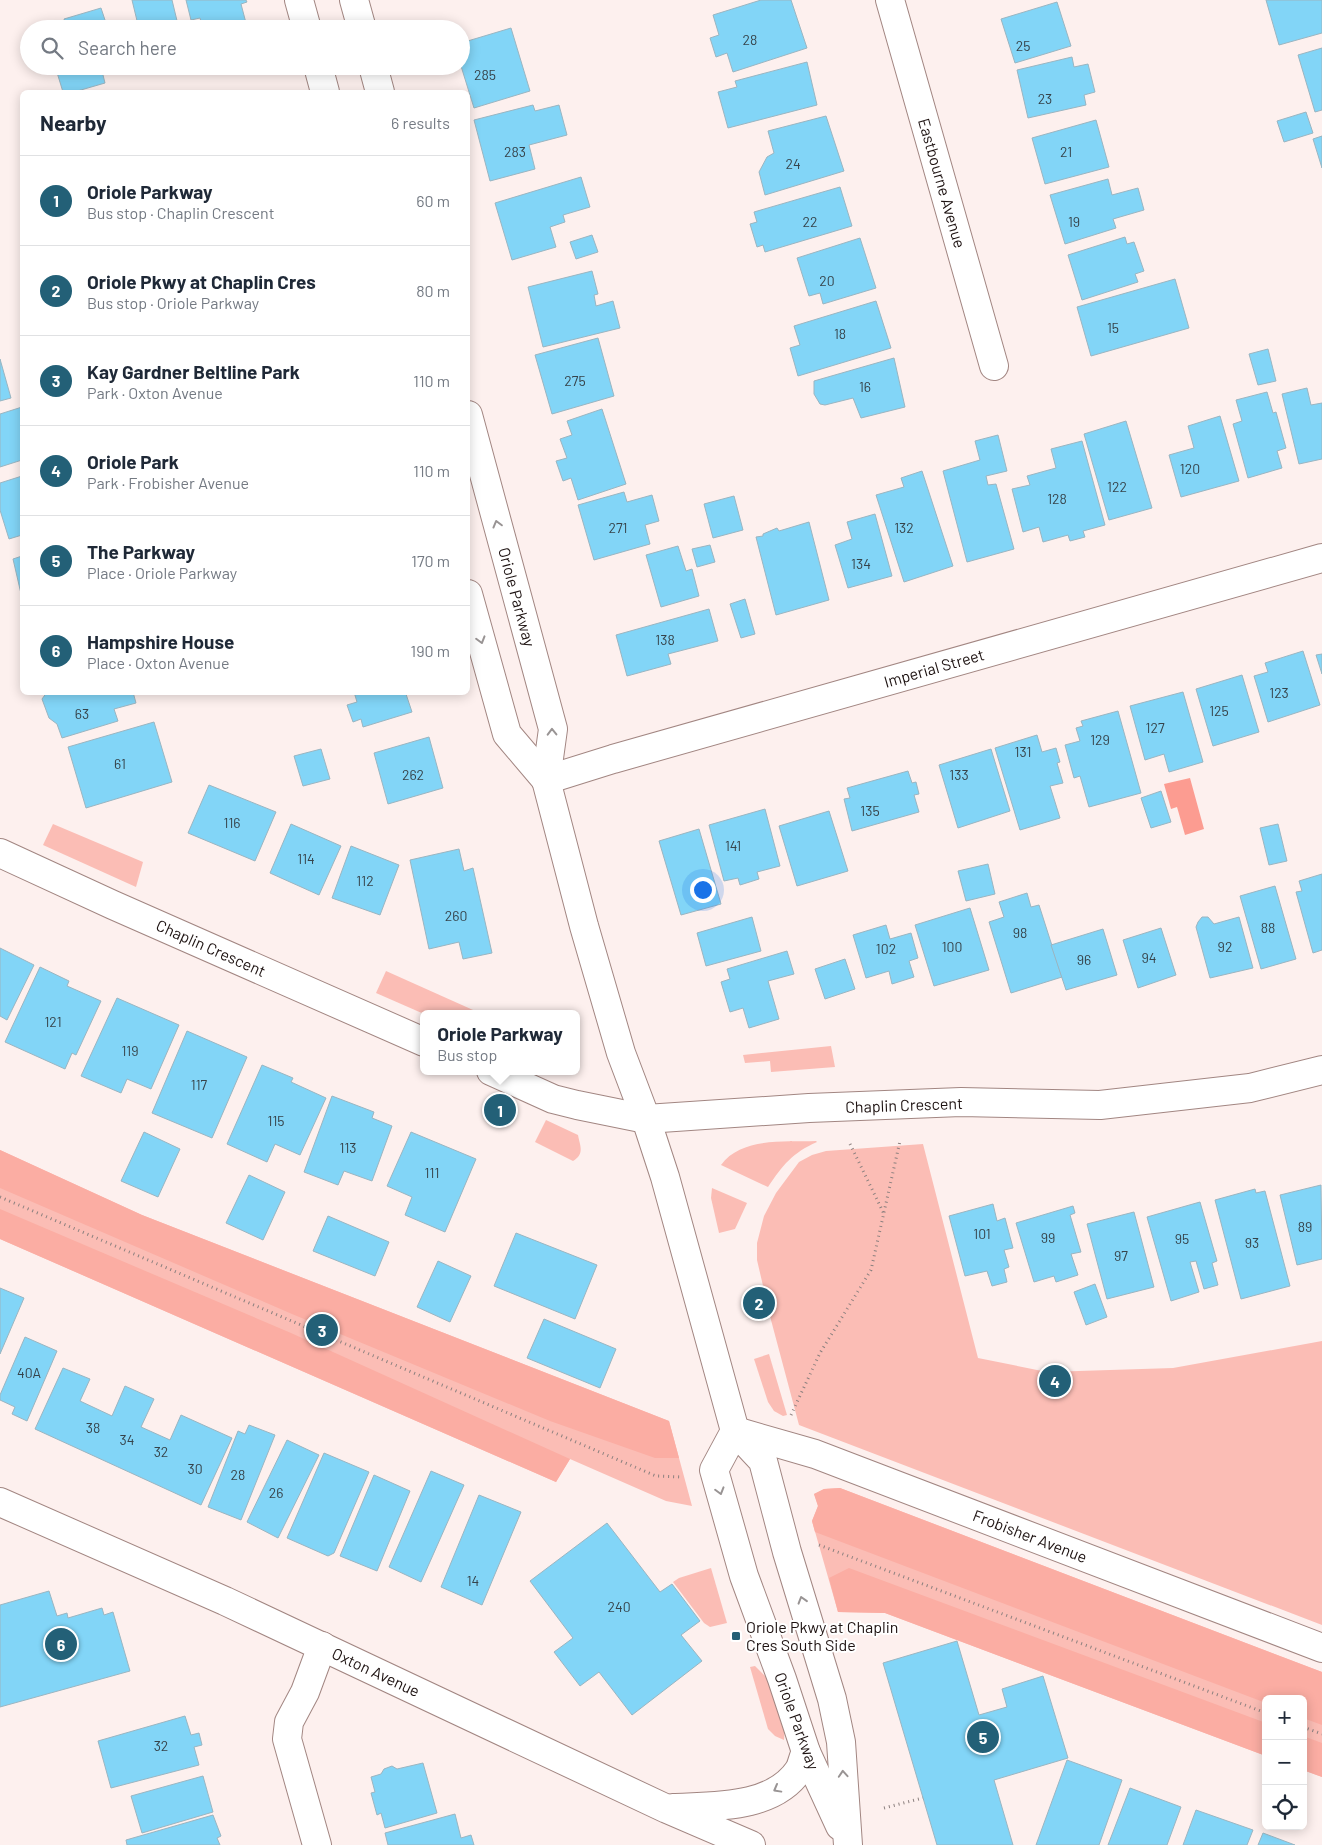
<!DOCTYPE html>
<meta charset="utf-8">
<style>
body{margin:0;font-family:Barlow,sans-serif;background:#f2f2f3;color:#1f2937}
.controls{position:absolute;right:15px;bottom:15px;display:grid;overflow:hidden;border-radius:8px;box-shadow:0 2px 12px #0003}
.controls button{width:45px;height:45px;display:grid;place-items:center;padding:0;border:0;border-bottom:1px solid #e0e1e3;background:#fff;color:#1f2937;font:25px sans-serif}
.you{position:absolute;left:702px;top:889px;width:18px;height:18px;margin:-12px;border:4px solid #fff;border-radius:50%;background:#1a73e8;box-shadow:0 0 0 8px #1a73e833}
.badge{display:grid;place-items:center;width:32px;height:32px;border-radius:50%;background:#236077;color:#fff;font-size:16px;font-weight:700}
.pin{position:absolute;translate:-50% -50%;border:2px solid #fff;box-shadow:0 1px 5px #0006}
.popup{position:absolute;left:420px;top:1010px;width:160px;height:65px;box-sizing:border-box;display:grid;place-content:center;border-radius:8px;background:#fff;filter:drop-shadow(0 1px 4px #0005);font-size:16px;white-space:nowrap;color:#747a83}
.popup b{font-size:19px;color:#1f2937}
.popup::after{content:'';position:absolute;left:50%;top:100%;margin-left:-10px;border:10px solid transparent;border-top-color:#fff}
.list{margin:0;padding:0;list-style:none}
h2{display:flex;justify-content:space-between;align-items:center;height:65px;margin:0;padding:0 20px;font-size:21px}
h2 small{font-size:16px;font-weight:400;color:#747a83}
.list li{display:grid;grid-template-columns:32px 1fr auto;gap:15px;align-items:center;box-sizing:border-box;height:90px;padding:0 20px;border-top:1px solid #e0e1e3}
.list b{display:block;font-size:19px;white-space:nowrap}
.list p{margin:0;font-size:16px;white-space:nowrap;color:#747a83}
.list em{font-size:16px;font-style:normal;color:#747a83}
.icon{flex:none;width:28px;height:28px;fill:none;stroke:currentColor;stroke-width:2;stroke-linecap:round;stroke-linejoin:round}
.map{position:relative;flex:none;width:1322px;height:1845px;overflow:hidden}
.search{position:absolute;background:#fff;box-shadow:0 2px 12px #0003;left:20px;top:20px;width:450px;height:55px;display:flex;align-items:center;gap:12px;box-sizing:border-box;padding:0 18px;border-radius:28px;color:#747a83;font-size:19px}
.panel{position:absolute;background:#fff;box-shadow:0 2px 12px #0003;left:20px;top:90px;width:450px;height:605px;border-radius:8px}
.map>svg:first-child{display:block}
.green{fill:#fbbdb5}
.forest{fill:#fbada3}
.water{fill:#fc9c91}
.building{fill:#82d5f7;stroke:#9ab5c1}
.lines{fill:none;stroke-linecap:round;stroke-linejoin:round}
.street-casing{stroke:#a28682;stroke-width:30}
.secondary-casing{stroke:#a28682;stroke-width:30}
.path{stroke:#8c807f;stroke-width:3;stroke-dasharray:1 4;stroke-linecap:butt}
.street{stroke:#fff;stroke-width:28}
.secondary{stroke:#fff;stroke-width:28}
.oneway{stroke:#999494}
.poi-dot{fill:#236077;stroke:#fff;stroke-width:2}
.labels{text-anchor:middle;stroke-width:4;stroke-linejoin:round;paint-order:stroke}
.number-label{font-size:14px;fill:#36434a}
.street-label{font-size:16px;fill:#1d1211;stroke:#fff}
.poi-label{font-size:16px;fill:#1d1211;stroke:#fff;text-anchor:start}
</style>
<div class="map">
<svg width="1322" height="1845" viewBox="0 0 1322 1845">
<rect width="100%" height="100%" fill="#fdf0ee"/>
<g class="green">
<path d="M53 824 143 862 136 887 43 845Z"/>
<path d="M386 971 482 1014H424L376 993Z"/>
<path d="M831 1046 835 1067 771 1072 770 1061 745 1063 743 1055Z"/>
<path d="M546 1120 578 1135C580 1146 585 1154 573 1161L535 1142Z"/>
<path d="M816 1141 817 1142C792 1153 783 1165 768 1187L721 1165C741 1137 786 1142 816 1141Z"/>
<path d="M923 1144 978 1358 1047 1372 1173 1368 1322 1341V1625L799 1425 771 1320 757 1260V1243L764 1216 776 1193 799 1162 812 1155 826 1151Z"/>
<path d="M0 1150 142 1215 669 1421 692 1506 666 1501 570 1459 556 1482 0 1239Z"/>
<path d="M712 1188 747 1203 735 1229 719 1233 711 1198Z"/>
<path d="M769 1354 787 1415 783 1416 774 1411 768 1402 754 1359Z"/>
<path d="M840 1488 1322 1672V1777L1303 1770V1699H1266V1756L885 1613 838 1612 812 1521 818 1506 814 1494 824 1489Z"/>
<path d="M711 1568 727 1623 710 1627 704 1623 673 1582 679 1578Z"/>
<path d="M755 1666 773 1684 785 1723 784 1740 775 1736 768 1729 750 1667Z"/>
</g>
<g class="forest">
<path d="M0 1150 142 1215 669 1421 679 1458H655L550 1421 292 1314 0 1188Z"/>
<path d="M0 1209 291 1333 570 1459 556 1482 0 1239Z"/>
<path d="M840 1488 1322 1672V1725L1303 1718V1699H1266V1703L815 1532 812 1521 818 1506 814 1494 824 1489Z"/>
<path d="M849 1568 1266 1723V1756L885 1613 838 1612 829 1578Z"/>
<path d="M1303 1736 1322 1743V1777L1303 1770Z"/>
</g>
<path class="water" d="M1190 778 1204 829 1185 835 1177 807 1171 809 1164 784Z"/>
<g class="building">
<path d="M132 0H172L179 29H139Z"/>
<path d="M186 0H246L247 2 241 4 246 23 225 29H203L200 18 191 20Z"/>
<path d="M761 0H791L807 48 733 72 727 53 716 57 710 38 719 35 713 15Z"/>
<path d="M1266 0H1322V33L1279 45Z"/>
<path d="M1057 2 1071 46 1015 63 1001 19Z"/>
<path d="M101 8 108 29H67L64 19Z"/>
<path d="M511 28 530 91 474 108 461 66V43Z"/>
<path d="M1322 48V110L1315 112 1298 55Z"/>
<path d="M1072 57 1074 67 1088 64 1095 92 1084 95 1086 105 1028 118 1017 70Z"/>
<path d="M807 62 817 105 728 128 718 92 737 87 735 81Z"/>
<path d="M55 66H119V67L102 71 105 83 74 92H63Z"/>
<path d="M533 105 535 111 559 105 567 135 529 145 535 169 490 181 474 120Z"/>
<path d="M1306 112 1313 133 1284 142 1277 121Z"/>
<path d="M826 116 844 171 765 195 759 172 767 157 774 153 768 131Z"/>
<path d="M1096 120 1109 167 1045 184 1032 138Z"/>
<path d="M1322 136V168L1313 139Z"/>
<path d="M581 177 590 207 563 215 565 222 550 227 556 247 512 260 495 203Z"/>
<path d="M1108 179 1112 195 1138 188 1144 210 1113 219 1116 228 1065 244 1050 195Z"/>
<path d="M840 187 852 226 765 252 763 245 757 247 750 224 757 222 754 212Z"/>
<path d="M592 235 598 252 576 259 570 242Z"/>
<path d="M1125 237 1127 244 1134 242 1144 271 1135 274 1138 282 1082 300 1068 255Z"/>
<path d="M860 238 876 288 823 304 820 293 809 296 797 258Z"/>
<path d="M592 271 598 294 594 295 596 306 613 301 620 328 543 347 528 287Z"/>
<path d="M1175 279 1189 328 1091 356 1077 307Z"/>
<path d="M876 301 891 348 798 376 790 348 800 345 794 326Z"/>
<path d="M598 338 614 396 552 414 535 355Z"/>
<path d="M1268 349 1276 381 1258 385 1249 354Z"/>
<path d="M894 358 905 407 861 418 853 398 825 405 820 404 814 394V381Z"/>
<path d="M0 359 11 398 0 401Z"/>
<path d="M1307 388 1311 405 1322 403V459L1299 464 1282 394Z"/>
<path d="M1267 392 1273 413 1276 412 1286 448 1277 451 1282 468 1248 478 1233 424 1242 421 1236 400Z"/>
<path d="M22 407V460L0 467V414Z"/>
<path d="M602 409 626 484 578 500 571 478 563 481 556 461 567 458 560 439 572 435 567 421Z"/>
<path d="M1220 416 1239 481 1181 497 1169 455 1194 448 1188 426Z"/>
<path d="M1126 421 1152 508 1109 520 1084 434Z"/>
<path d="M998 435 1007 471 986 476 988 485 996 484 1014 549 967 562 943 471 980 460 975 441Z"/>
<path d="M1082 441 1105 525 1083 531 1085 537 1070 541 1068 535 1043 542 1039 527 1023 532 1012 489 1030 485 1027 476 1056 468 1051 449Z"/>
<path d="M922 471 953 566 904 582 876 495 904 487 901 478Z"/>
<path d="M22 476V535L9 539 0 510V483Z"/>
<path d="M624 492 627 502 652 495 659 521 645 525 650 544 594 560 578 505Z"/>
<path d="M734 496 743 530 713 538 704 504Z"/>
<path d="M875 514 892 576 848 588 835 545 852 539 847 522Z"/>
<path d="M809 522 829 600 776 615 756 537 763 536V534L777 528 779 531Z"/>
<path d="M710 545 715 562 697 567 692 549Z"/>
<path d="M678 546 686 571 692 569 699 596 661 607 646 555Z"/>
<path d="M22 556V598L13 559Z"/>
<path d="M745 599 755 634 741 638 730 604Z"/>
<path d="M709 609 718 641 668 654 671 664 627 676 616 635Z"/>
<path d="M1303 651 1320 705 1268 722 1254 676 1268 672 1265 663Z"/>
<path d="M1322 654V674L1316 655Z"/>
<path d="M1242 675 1259 732 1213 746 1196 689Z"/>
<path d="M47 692H133L136 703 114 709 118 721 62 738 57 724 49 718 42 699Z"/>
<path d="M354 692H410L406 694 412 712 363 727 361 719 353 722 347 705 357 702Z"/>
<path d="M1183 692 1203 762 1169 772 1164 754 1145 760 1130 706Z"/>
<path d="M1118 711 1141 793 1089 807 1080 776 1074 778 1065 745 1080 741 1076 728 1083 726 1081 721Z"/>
<path d="M154 722 172 782 86 808 68 747Z"/>
<path d="M1037 735 1042 752 1056 748 1060 762 1057 763 1063 783 1050 786 1060 818 1020 830 995 748Z"/>
<path d="M429 737 443 788 388 804 374 753Z"/>
<path d="M321 749 330 779 303 786 294 756Z"/>
<path d="M991 749 1010 811 958 828 939 765Z"/>
<path d="M908 771 912 783 916 782 919 794 914 795 919 812 852 831 844 799 850 798 847 788Z"/>
<path d="M209 785 276 812 255 861 188 833Z"/>
<path d="M1161 791 1171 822 1151 828 1141 798Z"/>
<path d="M765 809 780 866 757 872 759 879 740 885 738 878 724 881 709 825Z"/>
<path d="M829 811 848 871 797 886 779 826Z"/>
<path d="M291 824 341 846 319 895 270 873Z"/>
<path d="M1278 824 1287 861 1269 865 1260 828Z"/>
<path d="M699 829 721 904 681 915 659 841Z"/>
<path d="M351 846 399 865 380 915 332 898Z"/>
<path d="M459 849 464 871 473 868 492 953 463 959 459 942 429 949 410 860Z"/>
<path d="M988 864 995 894 966 901 958 871Z"/>
<path d="M1322 874V950L1313 953 1296 892 1302 891 1299 881Z"/>
<path d="M1275 886 1296 959 1261 969 1240 896Z"/>
<path d="M1027 893 1031 907 1039 905 1062 977 1011 993 989 922 1004 917 999 902Z"/>
<path d="M970 908 989 970 934 986 915 925Z"/>
<path d="M752 917 761 951 706 966 697 933Z"/>
<path d="M1202 917H1208L1214 924 1239 917 1253 968 1210 978 1196 927 1198 922Z"/>
<path d="M886 925 890 939 911 933 918 958 909 961 914 977 892 984 889 971 866 978 853 935Z"/>
<path d="M1161 928 1176 975 1138 988 1123 940Z"/>
<path d="M1103 929 1117 975 1066 990 1051 945Z"/>
<path d="M0 948 34 965 7 1020 0 1016Z"/>
<path d="M787 951 794 974 768 981 779 1019 749 1028 743 1008 730 1012 721 982 730 979 727 969Z"/>
<path d="M845 959 855 989 825 999 815 969Z"/>
<path d="M40 967 69 981 67 986 101 1001 76 1055 72 1053 65 1069 5 1042Z"/>
<path d="M117 998 179 1025 151 1089 127 1079 121 1093 81 1076Z"/>
<path d="M187 1031 247 1057 212 1138 152 1113Z"/>
<path d="M262 1065 293 1078 291 1082 326 1098 300 1155 275 1144 267 1162 227 1144Z"/>
<path d="M332 1096 374 1112 372 1118 392 1126 372 1181 344 1171 338 1185 304 1172Z"/>
<path d="M144 1132 180 1149 158 1197 121 1181Z"/>
<path d="M411 1132 476 1159 445 1232 405 1215 412 1197 387 1186Z"/>
<path d="M249 1175 285 1192 263 1240 226 1223Z"/>
<path d="M1321 1185 1322 1259 1297 1265 1280 1195Z"/>
<path d="M1255 1189 1256 1193 1265 1191 1290 1286 1241 1299 1215 1200Z"/>
<path d="M1200 1202 1217 1261 1212 1263 1218 1285 1204 1289 1196 1261 1190 1262 1199 1292 1171 1301 1147 1217Z"/>
<path d="M993 1204 997 1221 1005 1218 1013 1248 1004 1250 1009 1267 1004 1269 1007 1282 992 1286 987 1271 965 1276 949 1216Z"/>
<path d="M1073 1206 1075 1213 1070 1215 1081 1252 1071 1254 1078 1275 1056 1282 1054 1276 1034 1282 1016 1223Z"/>
<path d="M1134 1212 1154 1287 1107 1299 1087 1224Z"/>
<path d="M328 1216 389 1242 375 1276 313 1251Z"/>
<path d="M516 1233 597 1265 575 1319 494 1286Z"/>
<path d="M438 1261 471 1276 450 1322 417 1307Z"/>
<path d="M1095 1284 1107 1317 1086 1325 1074 1292Z"/>
<path d="M0 1288 24 1298 0 1354Z"/>
<path d="M544 1319 616 1349 600 1388 527 1358Z"/>
<path d="M25 1337 57 1351 27 1421 12 1414 15 1407 0 1400V1395Z"/>
<path d="M63 1368 90 1379 80 1401 112 1416 125 1386 154 1399 141 1427 170 1440 181 1415 232 1438 201 1505 35 1429Z"/>
<path d="M249 1425 275 1435 241 1520 208 1507 238 1431 245 1434Z"/>
<path d="M287 1440 319 1455 278 1538 247 1522Z"/>
<path d="M324 1453 369 1472 334 1553 328 1556 287 1538Z"/>
<path d="M431 1471 464 1485 421 1582 389 1567Z"/>
<path d="M374 1475 410 1491 377 1571 340 1556Z"/>
<path d="M479 1495 521 1512 482 1605 441 1587Z"/>
<path d="M607 1523 660 1592 672 1584 700 1621 681 1635 702 1661 632 1715 599 1672 580 1686 554 1652 573 1638 530 1581Z"/>
<path d="M49 1591 57 1616 67 1613 68 1618 102 1608 104 1615 113 1612 130 1671 0 1707V1605Z"/>
<path d="M957 1641 979 1715 1007 1707 1002 1689 1043 1676 1068 1758 994 1780 1013 1845H937L883 1663Z"/>
<path d="M185 1716 191 1735 199 1733 202 1745 194 1747 199 1765 111 1788 98 1741Z"/>
<path d="M1067 1760 1122 1780 1099 1845H1036Z"/>
<path d="M423 1763 437 1813 385 1828 381 1813 377 1815 371 1793 375 1792 371 1777 381 1774 384 1769 392 1766 397 1769Z"/>
<path d="M203 1776 213 1812 142 1833 131 1796Z"/>
<path d="M1130 1788 1181 1807 1167 1845H1108Z"/>
<path d="M1196 1810 1253 1830 1247 1845H1183Z"/>
<path d="M455 1814 461 1838 471 1835 474 1845H388L385 1833Z"/>
<path d="M213 1815 221 1836 217 1838 220 1845H127L126 1840Z"/>
<path d="M1263 1833 1295 1845H1258Z"/>
</g>
<g class="lines">
<defs>
<g id="street">
<path d="M890 0 994 366"/>
<path d="M546 780 613 759 1322 558"/>
<path d="M735 1431 815 1454 1322 1648"/>
<path d="M317 1845 287 1739 289 1722 305 1692 322 1646"/>
</g>
<g id="secondary">
<path d="M299 0 307 29"/>
<path d="M354 0 362 29"/>
<path d="M318 66 325 92"/>
<path d="M373 66 380 92"/>
<path d="M468 415 553 729 546 780 584 926 621 1053 646 1119 665 1177 735 1431 763 1461 787 1552 832 1699 841 1742 848 1845"/>
<path d="M468 594 507 734 546 780"/>
<path d="M0 853 113 905 424 1042"/>
<path d="M491 1071 553 1099 577 1105 646 1119 809 1108 961 1102 1100 1105 1250 1088 1322 1070"/>
<path d="M735 1431 714 1470 744 1576 782 1679 806 1752 840 1826"/>
<path d="M0 1502 225 1601 667 1809 751 1845"/>
<path d="M673 1808C714 1806 773 1809 799 1770 802 1765 803 1757 806 1752"/>
</g>
</defs>
<use href="#street" class="street-casing"/>
<use href="#secondary" class="secondary-casing"/>
<g class="path">
<path d="M850 1144 884 1214"/>
<path d="M0 1197 656 1476 682 1477"/>
<path d="M791 1415 820 1353 871 1270 900 1141"/>
<path d="M819 1545 1266 1713"/>
<path d="M1303 1727 1322 1734"/>
<path d="M884 1808 923 1798"/>
</g>
<use href="#street" class="street"/>
<use href="#secondary" class="secondary"/>
</g>
<defs><path id="oneway-chevron" d="M-2-3.5L2.5 0L-2 3.5" fill="none" stroke-width="1.6" stroke-linecap="round" stroke-linejoin="round" transform="scale(1.25)"/></defs>
<g class="oneway">
<use href="#oneway-chevron" transform="translate(497 524) rotate(-105)"/>
<use href="#oneway-chevron" transform="translate(481 640) rotate(74)"/>
<use href="#oneway-chevron" transform="translate(552 732) rotate(-91)"/>
<use href="#oneway-chevron" transform="translate(720 1491) rotate(74)"/>
<use href="#oneway-chevron" transform="translate(802 1600) rotate(-107)"/>
<use href="#oneway-chevron" transform="translate(843 1774) rotate(-94)"/>
<use href="#oneway-chevron" transform="translate(777 1789) rotate(151)"/>
</g>
<rect class="poi-dot" x="731" y="1631" width="10" height="10" rx="2.5"/>
<g class="labels">
<g class="number-label">
<text x="750" y="45">28</text>
<text x="1023" y="51">25</text>
<text x="485" y="80">285</text>
<text x="1045" y="104">23</text>
<text x="515" y="157">283</text>
<text x="1066" y="157">21</text>
<text x="793" y="169">24</text>
<text x="810" y="227">22</text>
<text x="1074" y="227">19</text>
<text x="827" y="286">20</text>
<text x="1113" y="333">15</text>
<text x="840" y="339">18</text>
<text x="575" y="386">275</text>
<text x="865" y="392">16</text>
<text x="1190" y="474">120</text>
<text x="1117" y="492">122</text>
<text x="1057" y="504">128</text>
<text x="618" y="533">271</text>
<text x="904" y="533">132</text>
<text x="861" y="569">134</text>
<text x="665" y="645">138</text>
<text x="1279" y="698">123</text>
<text x="1219" y="716">125</text>
<text x="82" y="719">63</text>
<text x="1155" y="733">127</text>
<text x="1100" y="745">129</text>
<text x="1023" y="757">131</text>
<text x="120" y="769">61</text>
<text x="413" y="780">262</text>
<text x="959" y="780">133</text>
<text x="870" y="816">135</text>
<text x="232" y="828">116</text>
<text x="733" y="851">141</text>
<text x="306" y="864">114</text>
<text x="365" y="886">112</text>
<text x="456" y="921">260</text>
<text x="1268" y="933">88</text>
<text x="1020" y="938">98</text>
<text x="952" y="952">100</text>
<text x="1225" y="952">92</text>
<text x="886" y="954">102</text>
<text x="1149" y="963">94</text>
<text x="1084" y="965">96</text>
<text x="53" y="1027">121</text>
<text x="130" y="1056">119</text>
<text x="199" y="1090">117</text>
<text x="276" y="1126">115</text>
<text x="348" y="1153">113</text>
<text x="432" y="1178">111</text>
<text x="1305" y="1232">89</text>
<text x="982" y="1239">101</text>
<text x="1048" y="1243">99</text>
<text x="1182" y="1244">95</text>
<text x="1252" y="1248">93</text>
<text x="1121" y="1261">97</text>
<text x="29" y="1378">40A</text>
<text x="93" y="1433">38</text>
<text x="127" y="1445">34</text>
<text x="161" y="1457">32</text>
<text x="195" y="1474">30</text>
<text x="238" y="1480">28</text>
<text x="276" y="1498">26</text>
<text x="473" y="1586">14</text>
<text x="619" y="1612">240</text>
<text x="161" y="1751">32</text>
</g>
<g class="street-label">
<text transform="translate(942 183) rotate(74)" y="6">Eastbourne Avenue</text>
<text transform="translate(517 597) rotate(75)" y="6">Oriole Parkway</text>
<text transform="translate(934 668) rotate(-16)" y="6">Imperial Street</text>
<text transform="translate(211 948) rotate(24)" y="6">Chaplin Crescent</text>
<text transform="translate(904 1105) rotate(-2)" y="6">Chaplin Crescent</text>
<text transform="translate(1030 1536) rotate(21)" y="6">Frobisher Avenue</text>
<text transform="translate(376 1672) rotate(25)" y="6">Oxton Avenue</text>
<text transform="translate(797 1721) rotate(70)" y="6">Oriole Parkway</text>
</g>
<g class="poi-label">
<text x="746" y="1633">Oriole Pkwy at Chaplin<tspan x="746" dy="18">Cres South Side</tspan></text>
</g>
</g>
</svg>
<div class="controls">
<button>+</button>
<button>−</button>
<button><svg class="icon" aria-label="locate" viewBox="0 0 24 24"><circle cx="12" cy="12" r="6"/><path d="M12 2v4M12 18v4M2 12h4M18 12h4"/></svg></button>
</div>
<div class="you"></div>
<div class="pin badge" style="left:500px;top:1110px">1</div>
<div class="popup"><b>Oriole Parkway</b>Bus stop</div>
<div class="pin badge" style="left:759px;top:1303px">2</div>
<div class="pin badge" style="left:322px;top:1330px">3</div>
<div class="pin badge" style="left:1055px;top:1381px">4</div>
<div class="pin badge" style="left:983px;top:1737px">5</div>
<div class="pin badge" style="left:61px;top:1644px">6</div>
<div class="search"><svg class="icon" aria-label="search" viewBox="0 0 24 24"><circle cx="10" cy="10" r="6"/><path d="M15 15l6 6"/></svg>Search here</div>
<section class="panel">
<h2>Nearby<small>6 results</small></h2>
<ul class="list">
<li><span class="badge">1</span><div><b>Oriole Parkway</b><p>Bus stop · Chaplin Crescent</p></div><em>60 m</em></li>
<li><span class="badge">2</span><div><b>Oriole Pkwy at Chaplin Cres</b><p>Bus stop · Oriole Parkway</p></div><em>80 m</em></li>
<li><span class="badge">3</span><div><b>Kay Gardner Beltline Park</b><p>Park · Oxton Avenue</p></div><em>110 m</em></li>
<li><span class="badge">4</span><div><b>Oriole Park</b><p>Park · Frobisher Avenue</p></div><em>110 m</em></li>
<li><span class="badge">5</span><div><b>The Parkway</b><p>Place · Oriole Parkway</p></div><em>170 m</em></li>
<li><span class="badge">6</span><div><b>Hampshire House</b><p>Place · Oxton Avenue</p></div><em>190 m</em></li>
</ul>
</section>
</div>
